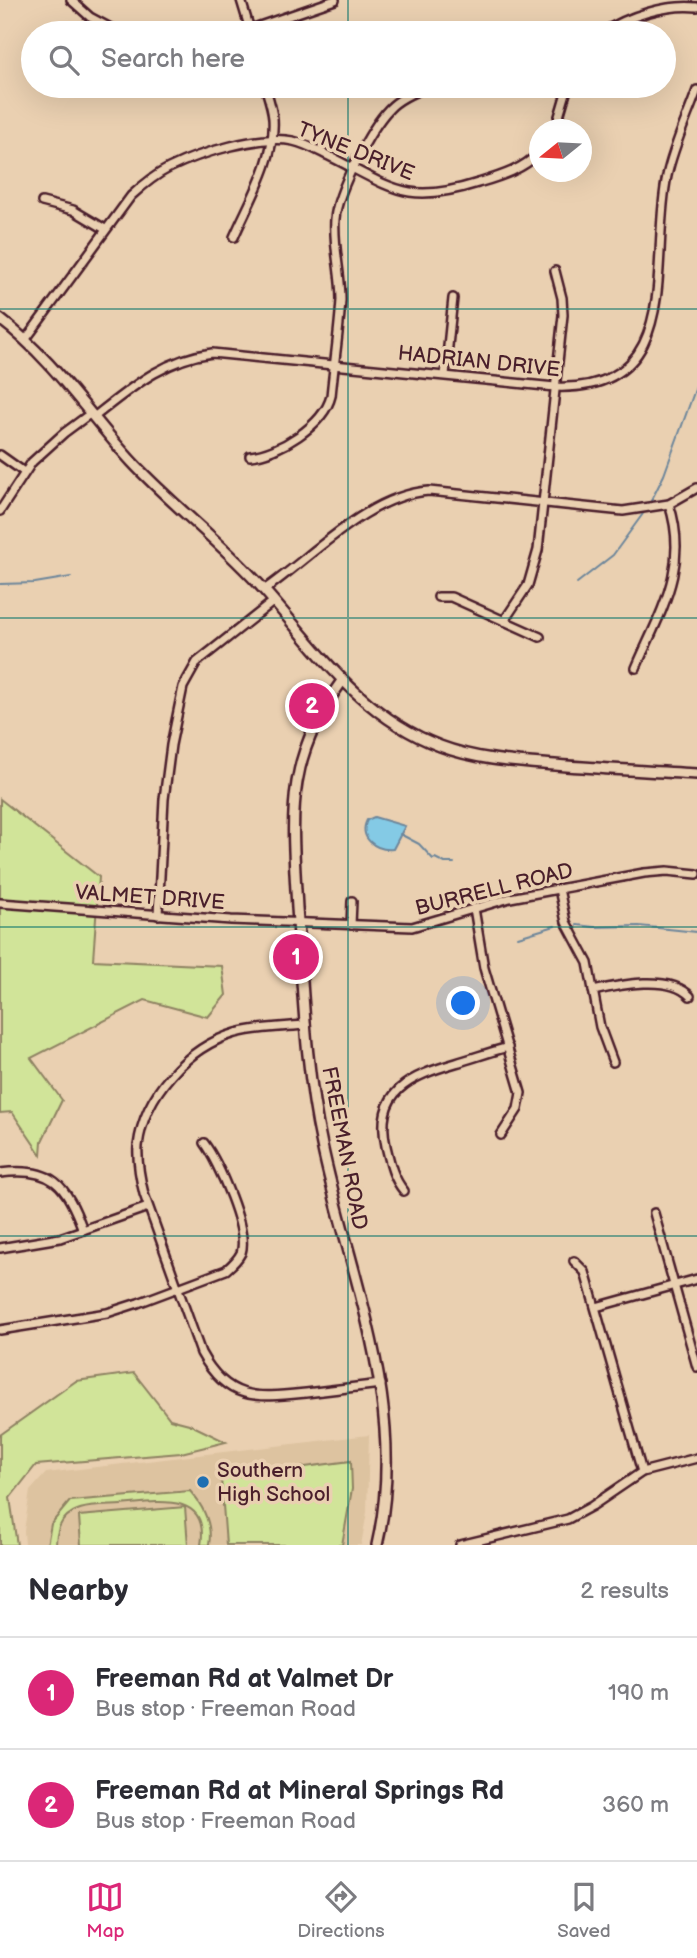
<!DOCTYPE html>
<meta charset="utf-8">
<style>
body{margin:0;font-family:"Balsamiq Sans",sans-serif;background:#f7f7f7;color:#2b2b33}
.compass{position:absolute;left:529px;top:119px;width:63px;height:63px;border-radius:50%;background:#fff;box-shadow:0 7px 28px #0002;rotate:252deg}
.you{position:absolute;left:464px;top:1004px;width:24px;height:24px;margin:-18px;border:5px solid #fff;border-radius:50%;background:#1a73e8;box-shadow:0 0 0 10px #1a73e833}
.badge{display:grid;place-items:center;width:46px;height:46px;border-radius:50%;background:#db2777;color:#fff;font-size:23px;font-weight:700}
.pin{position:absolute;translate:-50% -50%;border:4px solid #fff;box-shadow:0 2px 7px #0006}
.list{margin:0;padding:0;list-style:none}
h2{display:flex;justify-content:space-between;align-items:center;height:91px;margin:0;padding:0 28px;font-size:30px}
h2 small{font-size:23px;font-weight:400;color:#7c7c81}
.list li{display:grid;grid-template-columns:46px 1fr auto;gap:21px;align-items:center;box-sizing:border-box;height:112px;padding:0 28px;border-top:2px solid #e1e1e2}
.list b{display:block;font-size:26px;white-space:nowrap}
.list p{margin:0;font-size:23px;white-space:nowrap;color:#7c7c81}
.list em{font-size:23px;font-style:normal;color:#7c7c81}
.icon{flex:none;width:38px;height:38px;fill:none;stroke:currentColor;stroke-width:2;stroke-linecap:round;stroke-linejoin:round}
.map{position:relative;flex:none;width:697px;height:1545px;overflow:hidden}
.search{position:absolute;background:#fff;box-shadow:0 7px 28px #0002;left:21px;right:21px;top:21px;height:77px;display:flex;align-items:center;gap:18px;box-sizing:border-box;padding:0 24px;border-radius:38px;color:#7c7c81;font-size:26px}
.sheet{height:315px;background:#fff}
nav{display:flex;justify-content:space-around;align-items:center;box-sizing:border-box;height:98px;border-top:2px solid #e1e1e2;background:#fff;font-size:19px;color:#7c7c81}
nav a{display:grid;justify-items:center;gap:4px}
nav .on{color:#db2777}
.map>svg:first-child{display:block}
.built{fill:#ddc3a0}
.green{fill:#d1e499;stroke:#8e8262;stroke-width:2}
.water{fill:#84cae5;stroke:#6d869b;stroke-width:2}
.lines{fill:none;stroke-linecap:round;stroke-linejoin:round}
.stream{stroke:#6d869b;stroke-width:2}
.minor-casing{stroke:#4a1f2b;stroke-width:12}
.tertiary-casing{stroke:#4a1f2b;stroke-width:14}
.minor{stroke:#ead0b1;stroke-width:7}
.tertiary{stroke:#ead0b1;stroke-width:9}
.grid{fill:none;stroke:#0f766e;stroke-width:2;stroke-opacity:0.55}
.poi-dot{fill:#1f6fb2;stroke:#ead0b1;stroke-width:2.5}
.labels{text-anchor:middle;stroke-width:7;stroke-linejoin:round;paint-order:stroke}
.street-label{font-size:21px;fill:#4a1f2b;stroke:#ead0b1}
.poi-label{font-size:21px;fill:#4a1f2b;stroke:#ead0b1;text-anchor:start}
</style>
<div class="map">
<svg width="697" height="1545" viewBox="0 0 697 1545">
<rect width="100%" height="100%" fill="#ead0b1"/>
<filter id="ink" filterUnits="userSpaceOnUse"><feTurbulence type="fractalNoise" baseFrequency=".0143" numOctaves="2"/><feDisplacementMap in="SourceGraphic" scale="14" xChannelSelector="R" yChannelSelector="G"/><feConvolveMatrix kernelMatrix="1 2 1 2 8 2 1 2 1" color-interpolation-filters="sRGB"/></filter>
<g filter="url(#ink)">
<path class="built" d="M369 1435 367 1512 361 1545H25L24 1531 30 1491 46 1473Z"/>
<g class="green">
<path d="M0 799 99 877 93 960 222 966 226 995 208 1017 145 1000 31 1058 62 1100 42 1141 41 1155 12 1112 0 1113Z"/>
<path d="M134 1373 170 1419 189 1424 226 1442 181 1453 36 1465 10 1498 17 1545H0V1435L76 1381Z"/>
<path d="M351 1461 352 1489 342 1545H226L221 1478Z"/>
<path d="M190 1491C203 1506 213 1524 209 1545H201C210 1491 155 1502 121 1505 106 1506 86 1505 73 1512 60 1519 56 1532 56 1545H47L51 1524 70 1501Z"/>
<path d="M185 1507 188 1545H81L79 1516Z"/>
</g>
<path class="water" d="M374 817 405 826 393 849C376 851 358 838 367 820Z"/>
<g class="lines">
<g class="stream">
<path d="M650 503 664 475 697 384"/>
<path d="M577 583 613 555 645 511"/>
<path d="M0 584 35 583 71 577"/>
<path d="M400 834 419 844 433 859 435 858 445 863H454"/>
<path d="M577 925 594 927 639 926 697 932"/>
<path d="M518 937 555 926"/>
</g>
<defs>
<g id="minor">
<path d="M71 0 90 17 120 33"/>
<path d="M241 0 251 33"/>
<path d="M239 33 335 0"/>
<path d="M602 33C628 16 666 4 697 7"/>
<path d="M555 130 568 86"/>
<path d="M42 202 73 210 105 229"/>
<path d="M234 237C250 200 276 159 273 118 272 107 268 96 265 86"/>
<path d="M26 339 131 196C143 185 155 175 169 168 199 153 261 134 293 141 307 144 320 152 333 158 394 189 408 205 478 183 501 176 522 170 540 152"/>
<path d="M445 375 453 298"/>
<path d="M94 417C131 388 164 359 212 353L555 387C686 392 649 259 667 176 673 147 687 118 697 90"/>
<path d="M0 455 24 472"/>
<path d="M250 456C278 454 324 425 331 396 334 364 339 332 341 300 341 273 333 246 335 219 337 192 370 129 389 109 399 98 416 91 430 86"/>
<path d="M0 511 32 462 64 433 91 413"/>
<path d="M264 590C313 556 368 495 429 491L623 511 669 504 697 488"/>
<path d="M438 597H451L540 637"/>
<path d="M504 621 528 585 538 550 563 315 562 298 555 271"/>
<path d="M636 668C660 612 690 567 669 504"/>
<path d="M559 889 566 922 588 963 600 1027 613 1062"/>
<path d="M0 903 231 920 412 927 510 898 644 873 667 871 697 874"/>
<path d="M474 908 484 968 521 1093 518 1109 501 1135"/>
<path d="M158 915 164 799 171 745 183 687 197 662 274 601"/>
<path d="M351 925 352 901"/>
<path d="M593 991C619 985 670 974 690 996"/>
<path d="M306 1025C282 1027 259 1027 236 1033 187 1047 144 1095 138 1146 137 1162 140 1178 144 1194L201 1353C228 1402 257 1398 306 1393 331 1390 356 1387 381 1384"/>
<path d="M0 1173C52 1166 66 1184 83 1230"/>
<path d="M404 1191C393 1178 390 1163 386 1146 374 1091 411 1076 456 1063 473 1058 490 1052 508 1047"/>
<path d="M654 1213 697 1367"/>
<path d="M0 1248 60 1238 148 1207"/>
<path d="M574 1261 585 1272 642 1472"/>
<path d="M596 1307 697 1279"/>
<path d="M0 1330 107 1313 138 1303 226 1270C232 1265 238 1259 241 1253 249 1230 218 1162 204 1143"/>
<path d="M460 1545 568 1519 592 1506 642 1472 697 1458"/>
</g>
<g id="tertiary">
<path d="M0 319C53 359 88 414 132 462 174 507 224 544 265 591 318 651 362 717 440 746 477 760 516 762 555 765 602 769 650 771 697 774"/>
<path d="M342 681C284 760 292 816 297 908 303 987 305 1068 322 1145 350 1278 409 1407 377 1545"/>
</g>
</defs>
<use href="#minor" class="minor-casing"/>
<use href="#tertiary" class="tertiary-casing"/>
<use href="#minor" class="minor"/>
<use href="#tertiary" class="tertiary"/>
</g>
</g>
<path class="grid" d="M348 0V33M348 86V1545M0 309H697M0 618H697M0 927H697M0 1236H697"/>
<circle class="poi-dot" cx="203" cy="1482" r="7"/>
<g class="labels">
<g class="street-label">
<text transform="translate(356 151) rotate(22)" y="7">TYNE DRIVE</text>
<text transform="translate(479 361) rotate(6)" y="7">HADRIAN DRIVE</text>
<text transform="translate(494 889) rotate(-14)" y="7">BURRELL ROAD</text>
<text transform="translate(150 897) rotate(4)" y="7">VALMET DRIVE</text>
<text transform="translate(345 1148) rotate(79)" y="7">FREEMAN ROAD</text>
</g>
<g class="poi-label">
<text x="217" y="1477">Southern<tspan x="217" dy="24">High School</tspan></text>
</g>
</g>
</svg>
<svg class="compass" viewBox="-18 -18 36 36"><path d="M0-13l5 13h-10z" fill="#e53935"/><path d="M0 13l5-13h-10z" fill="#7c7c81"/></svg>
<div class="you"></div>
<div class="pin badge" style="left:296px;top:957px">1</div>
<div class="pin badge" style="left:312px;top:706px">2</div>
<div class="search"><svg class="icon" aria-label="search" viewBox="0 0 24 24"><circle cx="10" cy="10" r="6"/><path d="M15 15l6 6"/></svg>Search here</div>
</div>
<section class="sheet">
<h2>Nearby<small>2 results</small></h2>
<ul class="list">
<li><span class="badge">1</span><div><b>Freeman Rd at Valmet Dr</b><p>Bus stop · Freeman Road</p></div><em>190 m</em></li>
<li><span class="badge">2</span><div><b>Freeman Rd at Mineral Springs Rd</b><p>Bus stop · Freeman Road</p></div><em>360 m</em></li>
</ul>
</section>
<nav>
<a class="on"><svg class="icon" aria-label="map" viewBox="0 0 24 24"><path d="M3 6l6-2 6 2 6-2v14l-6 2-6-2-6 2zM9 4v14M15 6v14"/></svg>Map</a>
<a><svg class="icon" aria-label="directions" viewBox="0 0 24 24"><path d="M12 3l9 9-9 9-9-9zM9 14v-3h6M13 9l2 2-2 2"/></svg>Directions</a>
<a><svg class="icon" aria-label="saved" viewBox="0 0 24 24"><path d="M7 4h10v16l-5-4-5 4z"/></svg>Saved</a>
</nav>
